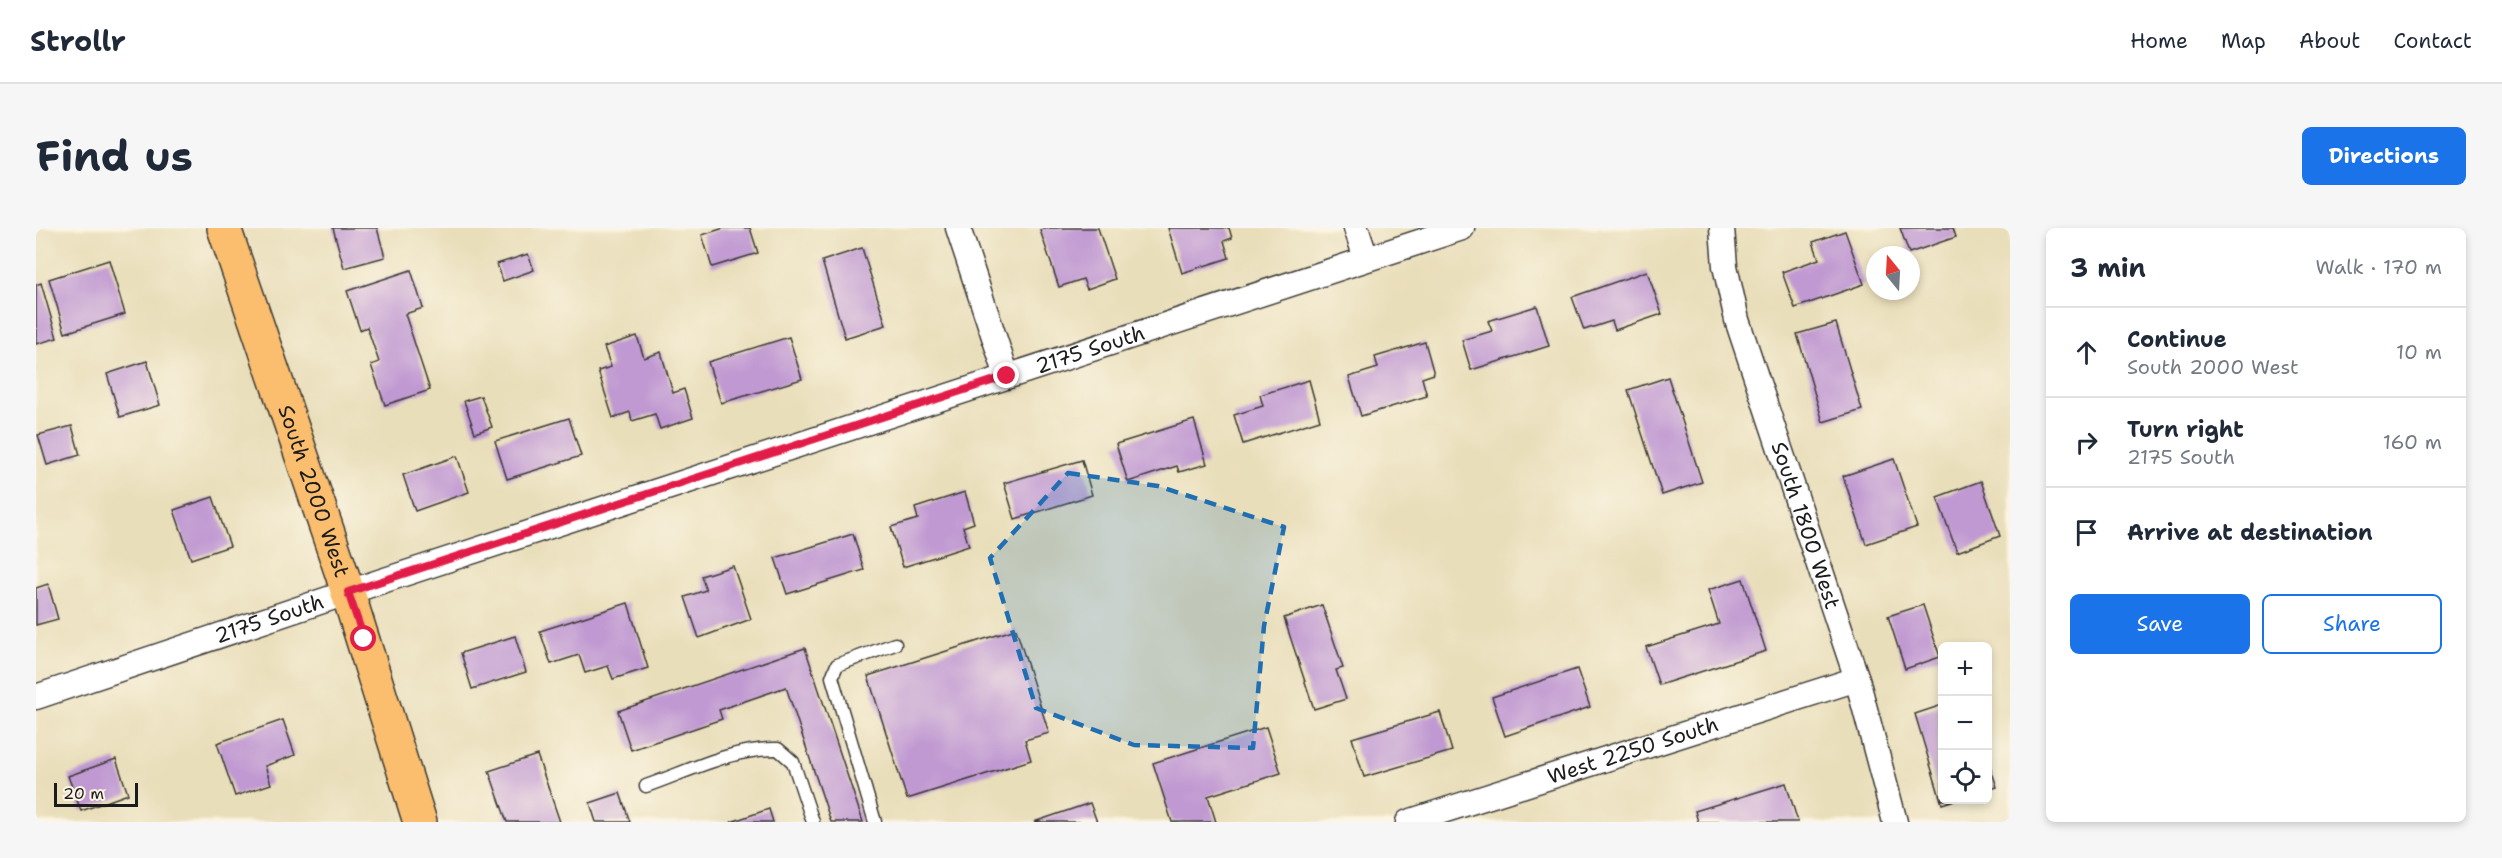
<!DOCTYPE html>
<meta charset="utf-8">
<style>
body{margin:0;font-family:"Shantell Sans",sans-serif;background:#f6f6f7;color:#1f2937}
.controls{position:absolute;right:18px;bottom:18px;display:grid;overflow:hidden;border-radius:9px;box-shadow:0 3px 9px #0003}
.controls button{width:54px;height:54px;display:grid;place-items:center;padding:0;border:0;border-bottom:2px solid #e0e1e3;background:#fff;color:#1f2937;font:30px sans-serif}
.compass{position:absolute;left:1830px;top:18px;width:54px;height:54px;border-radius:50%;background:#fff;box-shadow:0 3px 9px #0003;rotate:342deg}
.scale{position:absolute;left:18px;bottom:15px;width:84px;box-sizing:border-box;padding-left:6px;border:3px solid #1c1c1c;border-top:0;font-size:16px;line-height:21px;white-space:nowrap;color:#1c1c1c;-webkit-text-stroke:4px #fcf5e5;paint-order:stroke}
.stop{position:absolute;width:18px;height:18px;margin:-14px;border:4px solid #e11d48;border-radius:50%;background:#fff}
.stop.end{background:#e11d48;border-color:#fff;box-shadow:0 2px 6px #0008}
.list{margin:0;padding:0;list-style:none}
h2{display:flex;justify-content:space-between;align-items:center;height:78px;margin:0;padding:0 24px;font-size:26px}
h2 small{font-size:20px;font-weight:400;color:#747a83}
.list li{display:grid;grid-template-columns:39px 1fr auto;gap:18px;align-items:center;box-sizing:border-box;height:90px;padding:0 24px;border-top:2px solid #e0e1e3}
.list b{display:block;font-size:22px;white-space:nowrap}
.list p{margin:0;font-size:20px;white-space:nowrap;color:#747a83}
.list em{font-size:20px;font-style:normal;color:#747a83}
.actions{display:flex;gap:12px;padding:18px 24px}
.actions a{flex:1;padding:14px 0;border:2px solid #1a73e8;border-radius:9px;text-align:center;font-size:21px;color:#1a73e8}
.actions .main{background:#1a73e8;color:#fff}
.icon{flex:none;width:33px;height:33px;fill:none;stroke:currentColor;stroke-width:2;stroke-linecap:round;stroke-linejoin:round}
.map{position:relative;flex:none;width:1974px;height:594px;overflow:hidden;border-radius:9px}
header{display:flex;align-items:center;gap:36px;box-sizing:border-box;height:84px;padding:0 30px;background:#fff;border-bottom:2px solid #e0e1e3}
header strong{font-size:28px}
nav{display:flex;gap:33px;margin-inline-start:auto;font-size:21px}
.intro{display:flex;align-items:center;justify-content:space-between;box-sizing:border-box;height:144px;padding:0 36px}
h1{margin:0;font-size:42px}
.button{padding:15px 27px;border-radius:9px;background:#1a73e8;color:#fff;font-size:21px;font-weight:700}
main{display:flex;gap:36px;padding:0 36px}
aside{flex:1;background:#fff;border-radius:9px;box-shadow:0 3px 9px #0003}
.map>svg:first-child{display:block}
.building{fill:#c099d2}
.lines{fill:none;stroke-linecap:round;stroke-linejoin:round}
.lane-casing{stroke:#3b3934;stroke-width:15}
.street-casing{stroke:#3b3934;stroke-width:27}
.primary-casing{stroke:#3b3934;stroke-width:36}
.lane{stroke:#fff;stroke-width:12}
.street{stroke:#fff;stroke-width:24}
.primary{stroke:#fabe6e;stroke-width:33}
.route{stroke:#e11d48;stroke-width:8}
.marked{fill:#1f6fb2;fill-opacity:0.2;stroke:#1f6fb2;stroke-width:4.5;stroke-dasharray:12 8;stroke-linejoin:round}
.labels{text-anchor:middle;stroke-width:5;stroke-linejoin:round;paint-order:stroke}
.street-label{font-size:21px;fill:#1c1c1c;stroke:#fcf5e5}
</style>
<header>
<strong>Strollr</strong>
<nav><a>Home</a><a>Map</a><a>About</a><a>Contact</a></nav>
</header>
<div class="intro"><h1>Find us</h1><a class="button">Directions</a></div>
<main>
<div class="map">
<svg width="1974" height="594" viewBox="0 0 1974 594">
<rect width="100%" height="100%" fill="#fcf5e5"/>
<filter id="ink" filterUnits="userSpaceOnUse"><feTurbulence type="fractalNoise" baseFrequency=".0167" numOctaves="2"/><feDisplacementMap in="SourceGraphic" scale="12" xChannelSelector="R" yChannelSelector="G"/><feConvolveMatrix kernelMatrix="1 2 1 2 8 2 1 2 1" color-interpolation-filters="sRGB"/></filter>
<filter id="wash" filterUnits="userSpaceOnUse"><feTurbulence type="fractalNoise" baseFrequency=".008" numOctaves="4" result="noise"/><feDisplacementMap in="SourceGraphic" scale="24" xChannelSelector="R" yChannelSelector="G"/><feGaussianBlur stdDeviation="1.35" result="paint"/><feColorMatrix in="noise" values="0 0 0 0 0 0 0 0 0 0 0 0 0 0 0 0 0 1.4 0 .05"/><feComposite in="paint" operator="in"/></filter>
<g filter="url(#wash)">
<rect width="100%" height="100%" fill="#e9deba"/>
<g id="blocks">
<g class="building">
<path d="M297 0H341L349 29 308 40Z"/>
<path d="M688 0H714L722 25 676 39 666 7Z"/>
<path d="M1010 0H1062L1079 51 1051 61 1047 51 1023 59 1004 2Z"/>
<path d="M1132 0H1193L1196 10 1188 13 1193 30 1146 45Z"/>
<path d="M1864 0H1917L1920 9 1873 25Z"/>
<path d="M1809 3 1828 56 1759 80 1746 44 1783 31 1777 14Z"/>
<path d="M826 20 850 97 809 110 786 33Z"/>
<path d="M492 26 498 42 467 53 461 36Z"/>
<path d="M73 32 89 86 29 105 13 51Z"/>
<path d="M375 42 387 80 369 86 394 162 349 177 335 137 343 134 331 99 324 102 311 63Z"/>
<path d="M1611 43 1626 86 1579 102 1576 93 1548 102 1536 69Z"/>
<path d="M5 55 21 110 0 116V57Z"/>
<path d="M1501 78 1513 118 1435 142 1426 112 1456 103 1452 93Z"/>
<path d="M1800 95 1826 182 1787 194 1761 106Z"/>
<path d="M601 108 608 130 625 124 637 165 648 161 657 190 624 201 619 186 596 193 594 184 577 190 562 143 575 139 568 119Z"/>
<path d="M753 109 766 151 685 175 672 134Z"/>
<path d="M1389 114 1398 146 1386 150 1391 168 1325 188 1313 149 1342 140 1339 129Z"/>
<path d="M111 133 124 177 84 189 71 146Z"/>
<path d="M1632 149 1666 254 1626 267 1592 162Z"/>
<path d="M1273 152 1284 192 1207 216 1198 187 1227 178 1224 167Z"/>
<path d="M445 168 456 199 439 205 428 173Z"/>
<path d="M533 190 545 228 471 251 459 213Z"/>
<path d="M1158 192 1171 236 1143 244 1141 238 1092 254 1080 216Z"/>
<path d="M36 198 44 227 11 237 2 207Z"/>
<path d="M421 228 433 264 379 283 367 247Z"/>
<path d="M1858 231 1881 299 1830 316 1807 248Z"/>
<path d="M1046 232 1056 267 979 291 968 255Z"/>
<path d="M1945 253 1964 308 1921 324 1901 269Z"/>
<path d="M929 264 938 295 927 299 933 318 867 339 855 299 882 291 879 280Z"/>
<path d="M177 269 194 318 155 331 138 282Z"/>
<path d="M817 306 828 342 751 366 739 330Z"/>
<path d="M697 338 715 391 663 410 649 369 670 362 665 348Z"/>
<path d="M1707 351 1730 423 1623 457 1610 419 1683 396 1672 362Z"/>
<path d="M12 356 22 391 0 397V360Z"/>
<path d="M592 375 612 440 577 451 572 438 549 445 543 427 515 436 504 403Z"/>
<path d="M1286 377 1307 440 1300 442 1310 471 1278 481 1248 390Z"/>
<path d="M1887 377 1904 429 1869 441 1852 388Z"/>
<path d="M980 401 1013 505 989 512 995 532 871 571 832 448Z"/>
<path d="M479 408 490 444 436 461 425 425Z"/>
<path d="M769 420 827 594H795L750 459 683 482 686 491 595 522 582 483Z"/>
<path d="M1541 441 1554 479 1469 508 1456 469Z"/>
<path d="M1906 477V572H1919L1906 576 1879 486Z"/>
<path d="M1404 484 1416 523 1328 549 1316 510Z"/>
<path d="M247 492 259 527 229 538 235 556 199 568 181 515Z"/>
<path d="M1230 499 1245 545 1172 568 1180 594H1136L1117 535Z"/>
<path d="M501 527 524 594H471L453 543Z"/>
<path d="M80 531 92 566 45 583 32 548Z"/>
<path d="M1952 532 1961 559 1952 562Z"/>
<path d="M1750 555 1762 594H1662L1659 583Z"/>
<path d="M584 565 594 594H560L554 575Z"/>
<path d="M1054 575 1061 594H998Z"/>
<path d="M733 581 737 594H695Z"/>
</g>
</g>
</g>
<g filter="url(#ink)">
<use href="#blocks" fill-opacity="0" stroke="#3b3934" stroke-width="1.5"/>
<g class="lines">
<defs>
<g id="lane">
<path d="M610 558C653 543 697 520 742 521L757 534 777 594"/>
<path d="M839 594 796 449 801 437 859 416"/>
</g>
<g id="street">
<path d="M922 0 971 148"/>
<path d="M1320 0 1330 30"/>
<path id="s1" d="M1686 0 1689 38 1701 92 1821 451 1859 594"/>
<path id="s2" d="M0 469 343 354 1426 0"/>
<path id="s3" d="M1372 594 1821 451"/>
</g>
<g id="primary">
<path id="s4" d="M188 0 306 346 384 594"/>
</g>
</defs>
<use href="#lane" class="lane-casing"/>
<use href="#street" class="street-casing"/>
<use href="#primary" class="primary-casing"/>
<use href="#lane" class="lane"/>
<use href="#street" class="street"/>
<use href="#primary" class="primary"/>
</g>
</g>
<g class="lines" filter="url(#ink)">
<path class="route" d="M328 411 312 364 971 148"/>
</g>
<path class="marked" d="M1032 245 1122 258 1248 299 1228 398 1217 520 1098 517 1000 480 954 330Z"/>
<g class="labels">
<g class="street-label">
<text dy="7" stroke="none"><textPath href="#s2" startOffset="1110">2175 South</textPath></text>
<text dy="7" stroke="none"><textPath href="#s4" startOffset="278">South 2000 West</textPath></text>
<text dy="7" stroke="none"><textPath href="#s1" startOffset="310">South 1800 West</textPath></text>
<text dy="7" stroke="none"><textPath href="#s2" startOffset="246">2175 South</textPath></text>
<text dy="7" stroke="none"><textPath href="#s3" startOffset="236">West 2250 South</textPath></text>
</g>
</g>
</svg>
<div class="controls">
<button>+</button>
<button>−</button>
<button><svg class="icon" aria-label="locate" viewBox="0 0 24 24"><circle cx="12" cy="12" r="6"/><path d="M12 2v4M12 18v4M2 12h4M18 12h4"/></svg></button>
</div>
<svg class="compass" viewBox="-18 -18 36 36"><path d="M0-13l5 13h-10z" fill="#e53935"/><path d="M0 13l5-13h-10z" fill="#747a83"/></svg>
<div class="scale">20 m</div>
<div class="stop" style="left:328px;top:411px"></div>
<div class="stop end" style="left:971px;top:148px"></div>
</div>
<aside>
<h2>3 min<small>Walk · 170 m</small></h2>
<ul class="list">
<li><svg class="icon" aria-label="ahead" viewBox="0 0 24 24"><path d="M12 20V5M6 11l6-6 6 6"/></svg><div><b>Continue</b><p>South 2000 West</p></div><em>10 m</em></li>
<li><svg class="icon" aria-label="right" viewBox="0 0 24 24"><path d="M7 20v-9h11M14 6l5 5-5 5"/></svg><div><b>Turn right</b><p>2175 South</p></div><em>160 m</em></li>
<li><svg class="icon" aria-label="arrive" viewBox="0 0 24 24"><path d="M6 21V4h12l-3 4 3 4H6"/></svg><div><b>Arrive at destination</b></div></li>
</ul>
<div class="actions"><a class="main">Save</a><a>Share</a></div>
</aside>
</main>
